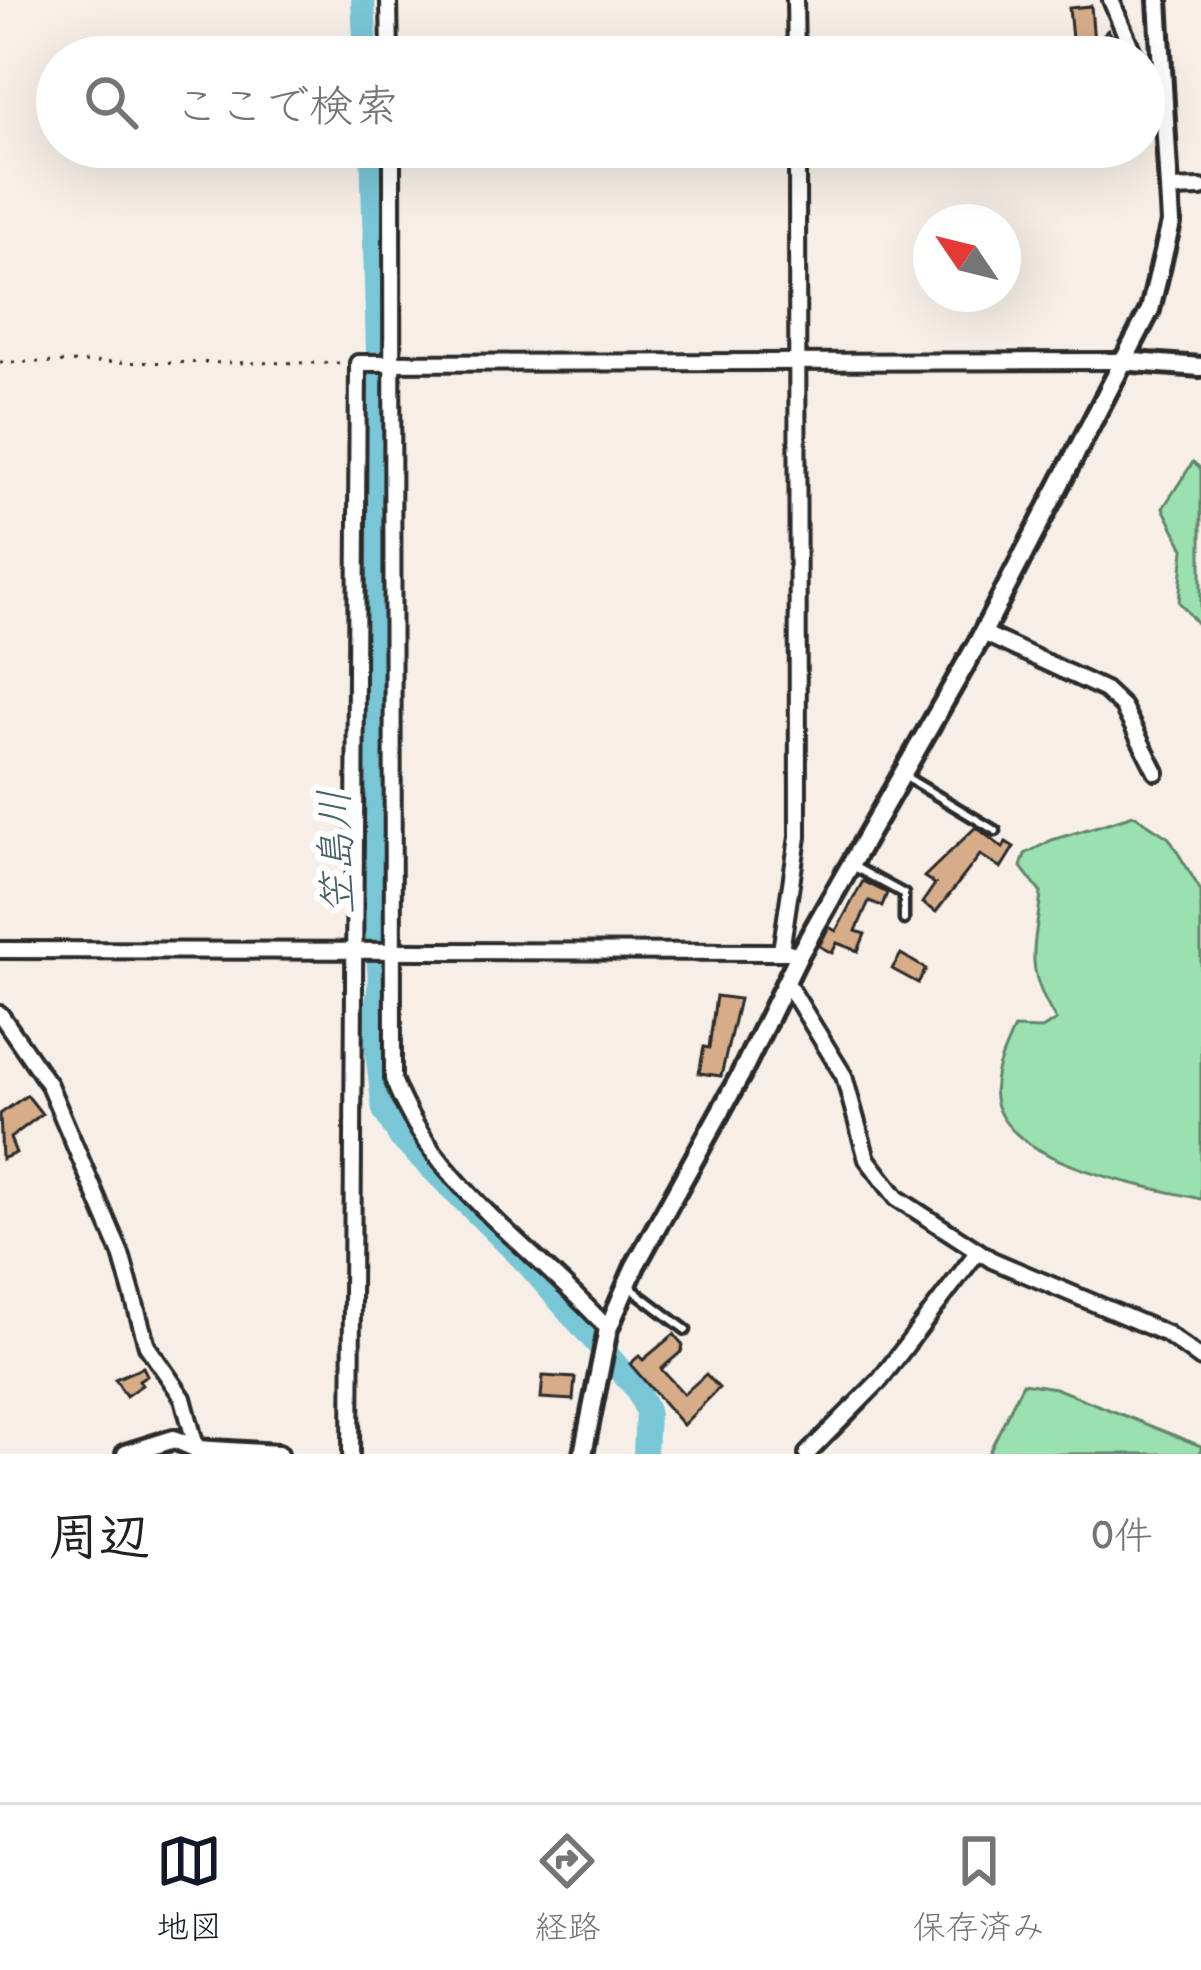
<!DOCTYPE html>
<html lang="ja">
<meta charset="utf-8">
<style>
body{margin:0;font-family:"Balsamiq Sans","Klee One",sans-serif;background:#f6f6f6;color:#202124}
.compass{position:absolute;left:913px;top:204px;width:108px;height:108px;border-radius:50%;background:#fff;box-shadow:0 12px 48px #0002;rotate:305deg}
.list{margin:0;padding:0;list-style:none}
h2{display:flex;justify-content:space-between;align-items:center;height:156px;margin:0;padding:0 48px;font-size:51px}
h2 small{font-size:39px;font-weight:400;color:#757577}
.icon{flex:none;width:66px;height:66px;fill:none;stroke:currentColor;stroke-width:2;stroke-linecap:round;stroke-linejoin:round}
.map{position:relative;flex:none;width:1201px;height:1454px;overflow:hidden}
.search{position:absolute;background:#fff;box-shadow:0 12px 48px #0002;left:36px;right:36px;top:36px;height:132px;display:flex;align-items:center;gap:30px;box-sizing:border-box;padding:0 42px;border-radius:66px;color:#757577;font-size:45px}
.sheet{height:348px;background:#fff}
nav{display:flex;justify-content:space-around;align-items:center;box-sizing:border-box;height:168px;border-top:3px solid #e0e0e0;background:#fff;font-size:33px;color:#757577}
nav a{display:grid;justify-items:center;gap:6px}
nav .on{color:#111827}
.map>svg:first-child{display:block}
.green{fill:#9ae1af;stroke:#62866d;stroke-width:3}
.lines{fill:none;stroke-linecap:round;stroke-linejoin:round}
.river{stroke:#79c6d7;stroke-width:24}
.building{fill:#d6ad88;stroke:#2b2b2b;stroke-width:3}
.service-casing{stroke:#2b2b2b;stroke-width:15}
.minor-casing{stroke:#2b2b2b;stroke-width:22}
.tertiary-casing{stroke:#2b2b2b;stroke-width:26}
.path{stroke:#2b2b2b;stroke-width:3;stroke-dasharray:3 9;stroke-linecap:butt}
.service{stroke:#fff;stroke-width:6}
.minor{stroke:#fff;stroke-width:14}
.tertiary{stroke:#fff;stroke-width:16}
.labels{text-anchor:middle;stroke-width:12;stroke-linejoin:round;paint-order:stroke}
.water-label{font-size:42px;font-style:italic;fill:#466167;stroke:#fff}
</style>
<div class="map">
<svg width="1201" height="1454" viewBox="0 0 1201 1454">
<rect width="100%" height="100%" fill="#f7efe7"/>
<filter id="ink" filterUnits="userSpaceOnUse"><feTurbulence type="fractalNoise" baseFrequency=".00833" numOctaves="2"/><feDisplacementMap in="SourceGraphic" scale="24" xChannelSelector="R" yChannelSelector="G"/><feConvolveMatrix kernelMatrix="1 2 1 2 8 2 1 2 1" color-interpolation-filters="sRGB"/></filter>
<g filter="url(#ink)">
<g class="green">
<path d="M1193 462 1201 469V628L1179 602 1184 549 1163 508Z"/>
<path d="M1134 815 1169 838 1201 891V1199C1146 1186 1022 1167 998 1109 987 1083 1004 1051 1014 1028L1042 1029 1056 1020C1023 966 1035 951 1041 893L1021 867 1025 854 1052 840Z"/>
<path d="M1023 1383 1055 1388 1201 1446V1454H988Z"/>
</g>
<g class="lines">
<g class="river">
<path d="M363 0 366 57"/>
<path d="M372 147 379 386 372 475 377 667 372 867 380 982 374 1026 384 1110 400 1137 528 1264 637 1389 647 1411 645 1454"/>
</g>
</g>
<g class="building">
<path d="M1091 6 1094 43 1108 30 1115 40 1098 56 1090 48 1073 49 1069 8Z"/>
<path d="M976 827 1003 848 1006 842 1014 847 1001 868 980 855 936 912 922 903 935 884 924 877Z"/>
<path d="M863 881 887 893 882 906 869 901 856 931 865 934 858 951 837 943 832 953 819 946 829 927 836 931Z"/>
<path d="M901 954 926 969 918 983 892 969Z"/>
<path d="M716 996 739 999 721 1076 699 1073 704 1047 709 1048Z"/>
<path d="M27 1095 42 1114 10 1138 16 1153 2 1159 0 1114Z"/>
<path d="M674 1334 683 1345 681 1352 661 1369 684 1394 706 1374 719 1388 683 1425 630 1364 639 1356 643 1360Z"/>
<path d="M143 1367 147 1375 139 1380 142 1385 126 1396 115 1379Z"/>
<path d="M543 1376 575 1378 573 1400 541 1398Z"/>
</g>
<g class="lines">
<defs>
<g id="service">
<path d="M906 777 996 831"/>
<path d="M851 865 904 894V920"/>
<path d="M627 1285 686 1330"/>
</g>
<g id="minor">
<path d="M389 0 390 57"/>
<path d="M795 0 796 57"/>
<path d="M1111 0 1135 57"/>
<path d="M1144 75 1163 113"/>
<path d="M392 147 393 1079C433 1185 535 1248 608 1329"/>
<path d="M1170 189 1201 188"/>
<path d="M983 633 1105 690 1123 707 1156 772"/>
<path d="M0 950 789 952"/>
<path d="M781 951 798 837 797 147"/>
<path d="M787 983 844 1076 867 1159 897 1198 992 1260 1167 1334 1201 1359"/>
<path d="M0 1014 49 1085 121 1254 147 1346 183 1398 198 1454"/>
<path d="M351 1454 358 363 1120 361"/>
<path d="M807 1454 880 1380 978 1251"/>
</g>
<g id="tertiary">
<path d="M1120 361 1201 367"/>
<path d="M126 1454 174 1439 197 1449 278 1454"/>
<path d="M583 1454 608 1329 635 1266 740 1076 800 953 977 644 1150 310 1171 223 1158 0"/>
</g>
</defs>
<use href="#service" class="service-casing"/>
<use href="#minor" class="minor-casing"/>
<use href="#tertiary" class="tertiary-casing"/>
<path class="path" d="M0 362 344 363"/>
<use href="#service" class="service"/>
<use href="#minor" class="minor"/>
<use href="#tertiary" class="tertiary"/>
</g>
</g>
<g class="labels">
<g class="water-label">
<text transform="translate(335 852) rotate(-92)" y="15">笠島川</text>
</g>
</g>
</svg>
<svg class="compass" viewBox="-18 -18 36 36"><path d="M0-13l5 13h-10z" fill="#e53935"/><path d="M0 13l5-13h-10z" fill="#757577"/></svg>
<div class="search"><svg class="icon" aria-label="search" viewBox="0 0 24 24"><circle cx="10" cy="10" r="6"/><path d="M15 15l6 6"/></svg>ここで検索</div>
</div>
<section class="sheet">
<h2>周辺<small>0件</small></h2>
<ul class="list">
</ul>
</section>
<nav>
<a class="on"><svg class="icon" aria-label="map" viewBox="0 0 24 24"><path d="M3 6l6-2 6 2 6-2v14l-6 2-6-2-6 2zM9 4v14M15 6v14"/></svg>地図</a>
<a><svg class="icon" aria-label="directions" viewBox="0 0 24 24"><path d="M12 3l9 9-9 9-9-9zM9 14v-3h6M13 9l2 2-2 2"/></svg>経路</a>
<a><svg class="icon" aria-label="saved" viewBox="0 0 24 24"><path d="M7 4h10v16l-5-4-5 4z"/></svg>保存済み</a>
</nav>
